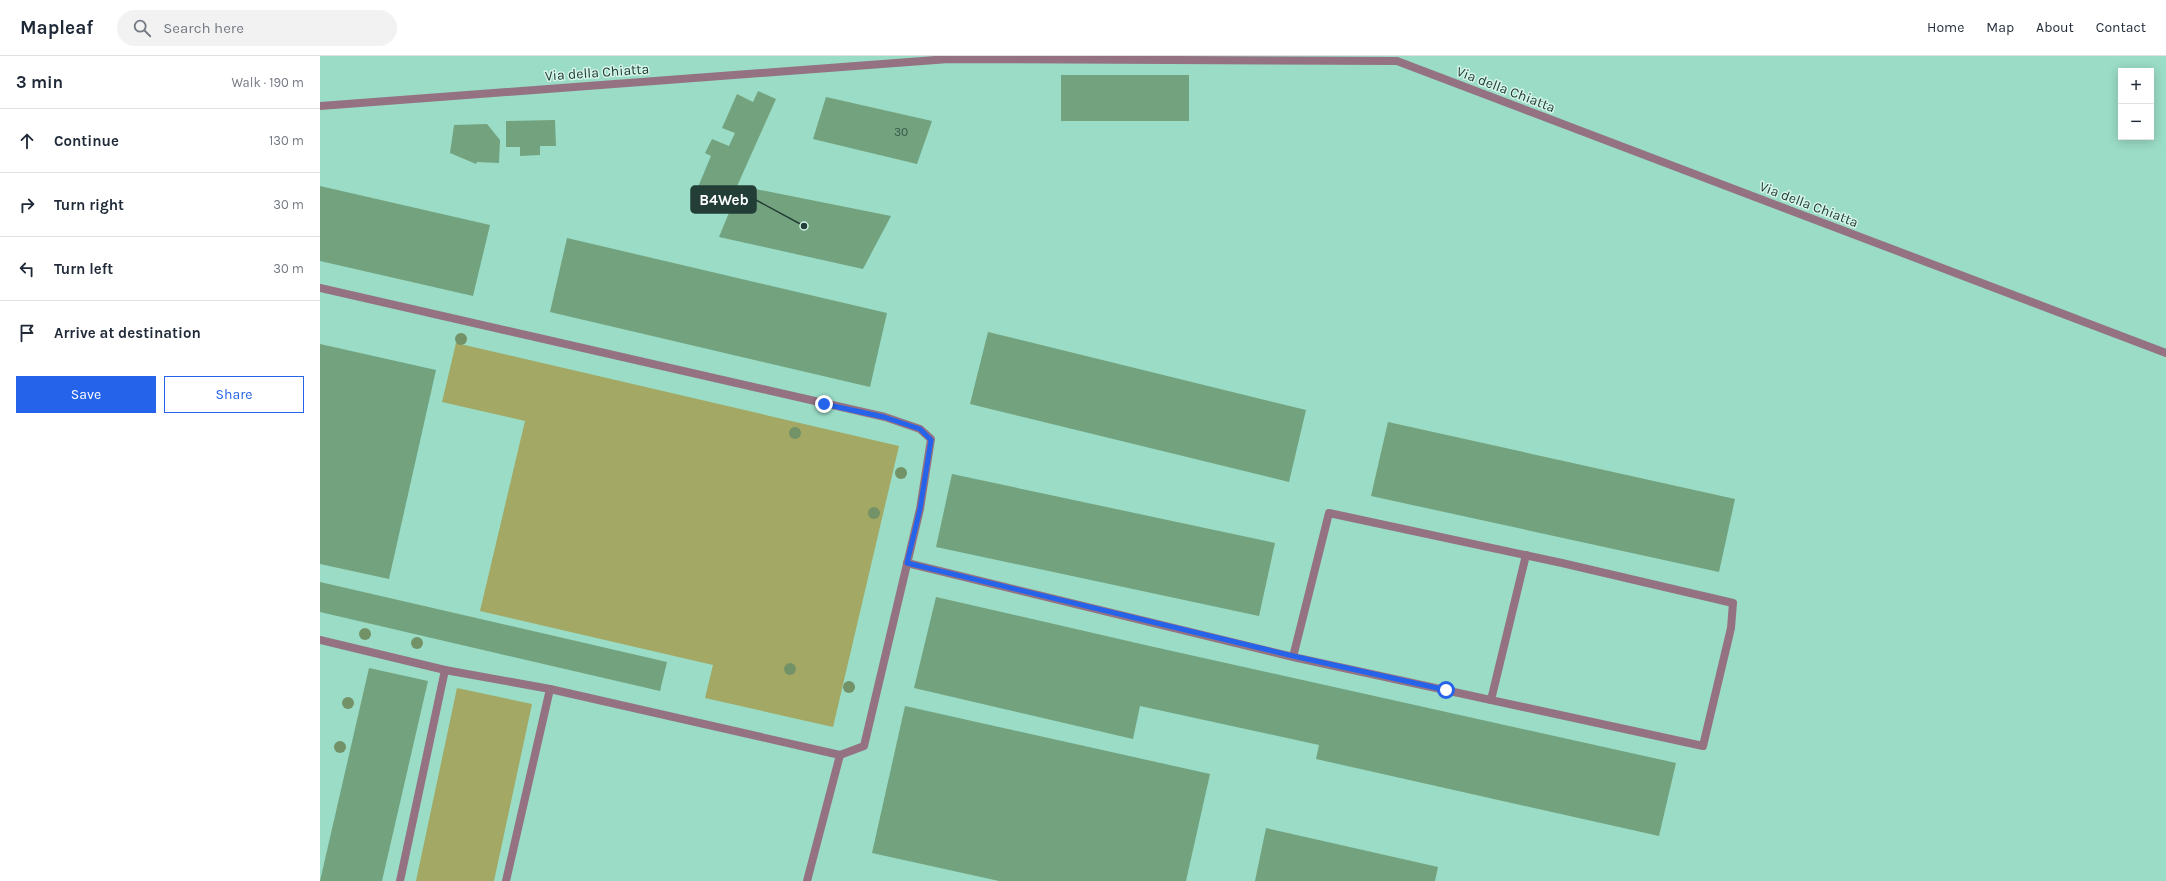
<!DOCTYPE html>
<meta charset="utf-8">
<style>
body{margin:0;font-family:Karla,sans-serif;background:#f2f2f3;color:#1f2937}
.controls{position:absolute;right:12px;top:12px;display:grid;overflow:hidden;border-radius:0px;box-shadow:0 2px 10px #0003}
.controls button{width:36px;height:36px;display:grid;place-items:center;padding:0;border:0;border-bottom:1px solid #e0e1e3;background:#fff;color:#1f2937;font:20px sans-serif}
.stop{position:absolute;width:12px;height:12px;margin:-9px;border:3px solid #2563eb;border-radius:50%;background:#fff}
.stop.end{background:#2563eb;border-color:#fff;box-shadow:0 1px 4px #0008}
.list{margin:0;padding:0;list-style:none}
h2{display:flex;justify-content:space-between;align-items:center;height:52px;margin:0;padding:0 16px;font-size:17px}
h2 small{font-size:13px;font-weight:400;color:#747a83}
.list li{display:grid;grid-template-columns:26px 1fr auto;gap:12px;align-items:center;box-sizing:border-box;height:64px;padding:0 16px;border-top:1px solid #e0e1e3}
.list b{display:block;font-size:15px;white-space:nowrap}
.list em{font-size:13px;font-style:normal;color:#747a83}
.actions{display:flex;gap:8px;padding:12px 16px}
.actions a{flex:1;padding:9px 0;border:1px solid #2563eb;border-radius:0px;text-align:center;font-size:14px;color:#2563eb}
.actions .main{background:#2563eb;color:#fff}
.icon{flex:none;width:22px;height:22px;fill:none;stroke:currentColor;stroke-width:2;stroke-linecap:round;stroke-linejoin:round}
.map{position:relative;flex:none;width:1846px;height:825px;overflow:hidden}
header{display:flex;align-items:center;gap:24px;box-sizing:border-box;height:56px;padding:0 20px;background:#fff;border-bottom:1px solid #e0e1e3}
header strong{font-size:19px}
nav{display:flex;gap:22px;margin-inline-start:auto;font-size:14px}
.search{width:280px;height:36px;background:#f2f2f3;display:flex;align-items:center;gap:10px;box-sizing:border-box;padding:0 14px;border-radius:22px;color:#747a83;font-size:15px}
main{display:flex}
aside{flex:1;background:#fff}
.map>svg:first-child{display:block}
.green{fill:#a3a864}
.building{fill:#73a27e}
.lines{fill:none;stroke-linecap:round;stroke-linejoin:round}
.service{stroke:#957281;stroke-width:8}
.minor{stroke:#957281;stroke-width:8}
.tree{fill:#739267}
.route{stroke:#2563eb;stroke-width:5}
.labels{text-anchor:middle;stroke-width:3;stroke-linejoin:round;paint-order:stroke}
.number-label{font-size:12px;fill:#375748}
.street-label{font-size:14px;fill:#233e36;stroke:#d5f5e9}
.leader{fill:none;stroke:#233e36;stroke-width:1.5}
.callout-dot{fill:#233e36;stroke:#d5f5e9;stroke-width:1.5}
.callout{fill:#233e36;stroke:#233e36;stroke-width:1.5}
.callout-label{font-size:15px;text-anchor:middle;font-weight:bold;fill:#fff}
</style>
<header>
<strong>Mapleaf</strong>
<div class="search"><svg class="icon" aria-label="search" viewBox="0 0 24 24"><circle cx="10" cy="10" r="6"/><path d="M15 15l6 6"/></svg>Search here</div>
<nav><a>Home</a><a>Map</a><a>About</a><a>Contact</a></nav>
</header>
<main>
<aside>
<h2>3 min<small>Walk · 190 m</small></h2>
<ul class="list">
<li><svg class="icon" aria-label="ahead" viewBox="0 0 24 24"><path d="M12 20V5M6 11l6-6 6 6"/></svg><div><b>Continue</b></div><em>130 m</em></li>
<li><svg class="icon" aria-label="right" viewBox="0 0 24 24"><path d="M7 20v-9h11M14 6l5 5-5 5"/></svg><div><b>Turn right</b></div><em>30 m</em></li>
<li><svg class="icon" aria-label="left" viewBox="0 0 24 24"><path d="M17 20v-9H6M10 6l-5 5 5 5"/></svg><div><b>Turn left</b></div><em>30 m</em></li>
<li><svg class="icon" aria-label="arrive" viewBox="0 0 24 24"><path d="M6 21V4h12l-3 4 3 4H6"/></svg><div><b>Arrive at destination</b></div></li>
</ul>
<div class="actions"><a class="main">Save</a><a>Share</a></div>
</aside>
<div class="map">
<svg width="1846" height="825" viewBox="0 0 1846 825">
<rect width="100%" height="100%" fill="#9adcc6"/>
<g class="green">
<path d="M136 287 579 390 513 671 385 642 393 609 160 555 205 365 122 346Z"/>
<path d="M137 632 212 648 174 825H96Z"/>
</g>
<g class="building">
<rect x="741" y="19" width="128" height="46"/>
<path d="M438 35 456 43 410 146 378 131 391 100 385 97 392 83 409 90 415 77 402 72 417 38 433 46Z"/>
<path d="M506 41 612 65 597 108 493 83Z"/>
<path d="M235 64 236 90H220V99L200 100V91H186V65Z"/>
<path d="M167 68 180 84 179 107 157 106 156 108 130 97 134 69Z"/>
<path d="M0 130 170 169 153 240 0 205Z"/>
<path d="M420 130 571 160 543 213 399 181Z"/>
<path d="M247 182 567 257 550 331 230 256Z"/>
<path d="M668 276 986 354 969 426 650 348Z"/>
<path d="M0 288 116 314 69 523 0 508Z"/>
<path d="M1068 366 1415 443 1399 516 1051 440Z"/>
<path d="M632 418 955 487 939 560 616 491Z"/>
<path d="M0 526 347 606 340 635 0 556Z"/>
<path d="M616 541 834 591 1356 707 1339 780 996 703 999 689 820 650 813 683 594 632Z"/>
<path d="M49 612 108 625 62 825H0Z"/>
<path d="M585 650 890 718 866 825H679L552 797Z"/>
<path d="M946 772 1118 811 1115 825H935Z"/>
</g>
<g class="lines">
<g class="service">
<path d="M0 232 565 361 600 373 611 383 600 453 544 690 520 699"/>
<path d="M587 507 973 601 1009 457 1242 507 1413 547 1411 572 1383 690 973 601"/>
<path d="M0 584 125 614 230 633 186 825"/>
<path d="M230 633 520 699 487 825"/>
<path d="M1171 644 1206 499"/>
<path d="M80 825 125 614"/>
</g>
<path class="minor" d="M0 50 629 3 1077 5 1846 297"/>
</g>
<g class="tree">
<circle cx="141" cy="283" r="6"/>
<circle cx="475" cy="377" r="6"/>
<circle cx="581" cy="417" r="6"/>
<circle cx="554" cy="457" r="6"/>
<circle cx="45" cy="578" r="6"/>
<circle cx="97" cy="587" r="6"/>
<circle cx="470" cy="613" r="6"/>
<circle cx="529" cy="631" r="6"/>
<circle cx="28" cy="647" r="6"/>
<circle cx="20" cy="691" r="6"/>
</g>
<g class="lines">
<path class="route" d="M504 348 564 361 600 373 611 384 600 453 587 507 973 600 1126 634"/>
</g>
<g class="labels">
<g class="number-label">
<text x="581" y="80">30</text>
</g>
<g class="street-label">
<text transform="translate(277 16) rotate(-4)" y="5">Via della Chiatta</text>
<text transform="translate(1186 33) rotate(21)" y="5">Via della Chiatta</text>
<text transform="translate(1489 148) rotate(21)" y="5">Via della Chiatta</text>
</g>
</g>
<path class="leader" d="M484 170L436 144"/>
<circle class="callout-dot" cx="484" cy="170" r="4"/>
<rect class="callout" x="371" y="130" width="65" height="27" rx="4"/>
<g class="callout-label">
<text x="404" y="149">B4Web</text>
</g>
</svg>
<div class="controls">
<button>+</button>
<button>−</button>
</div>
<div class="stop" style="left:1126px;top:634px"></div>
<div class="stop end" style="left:504px;top:348px"></div>
</div>
</main>
